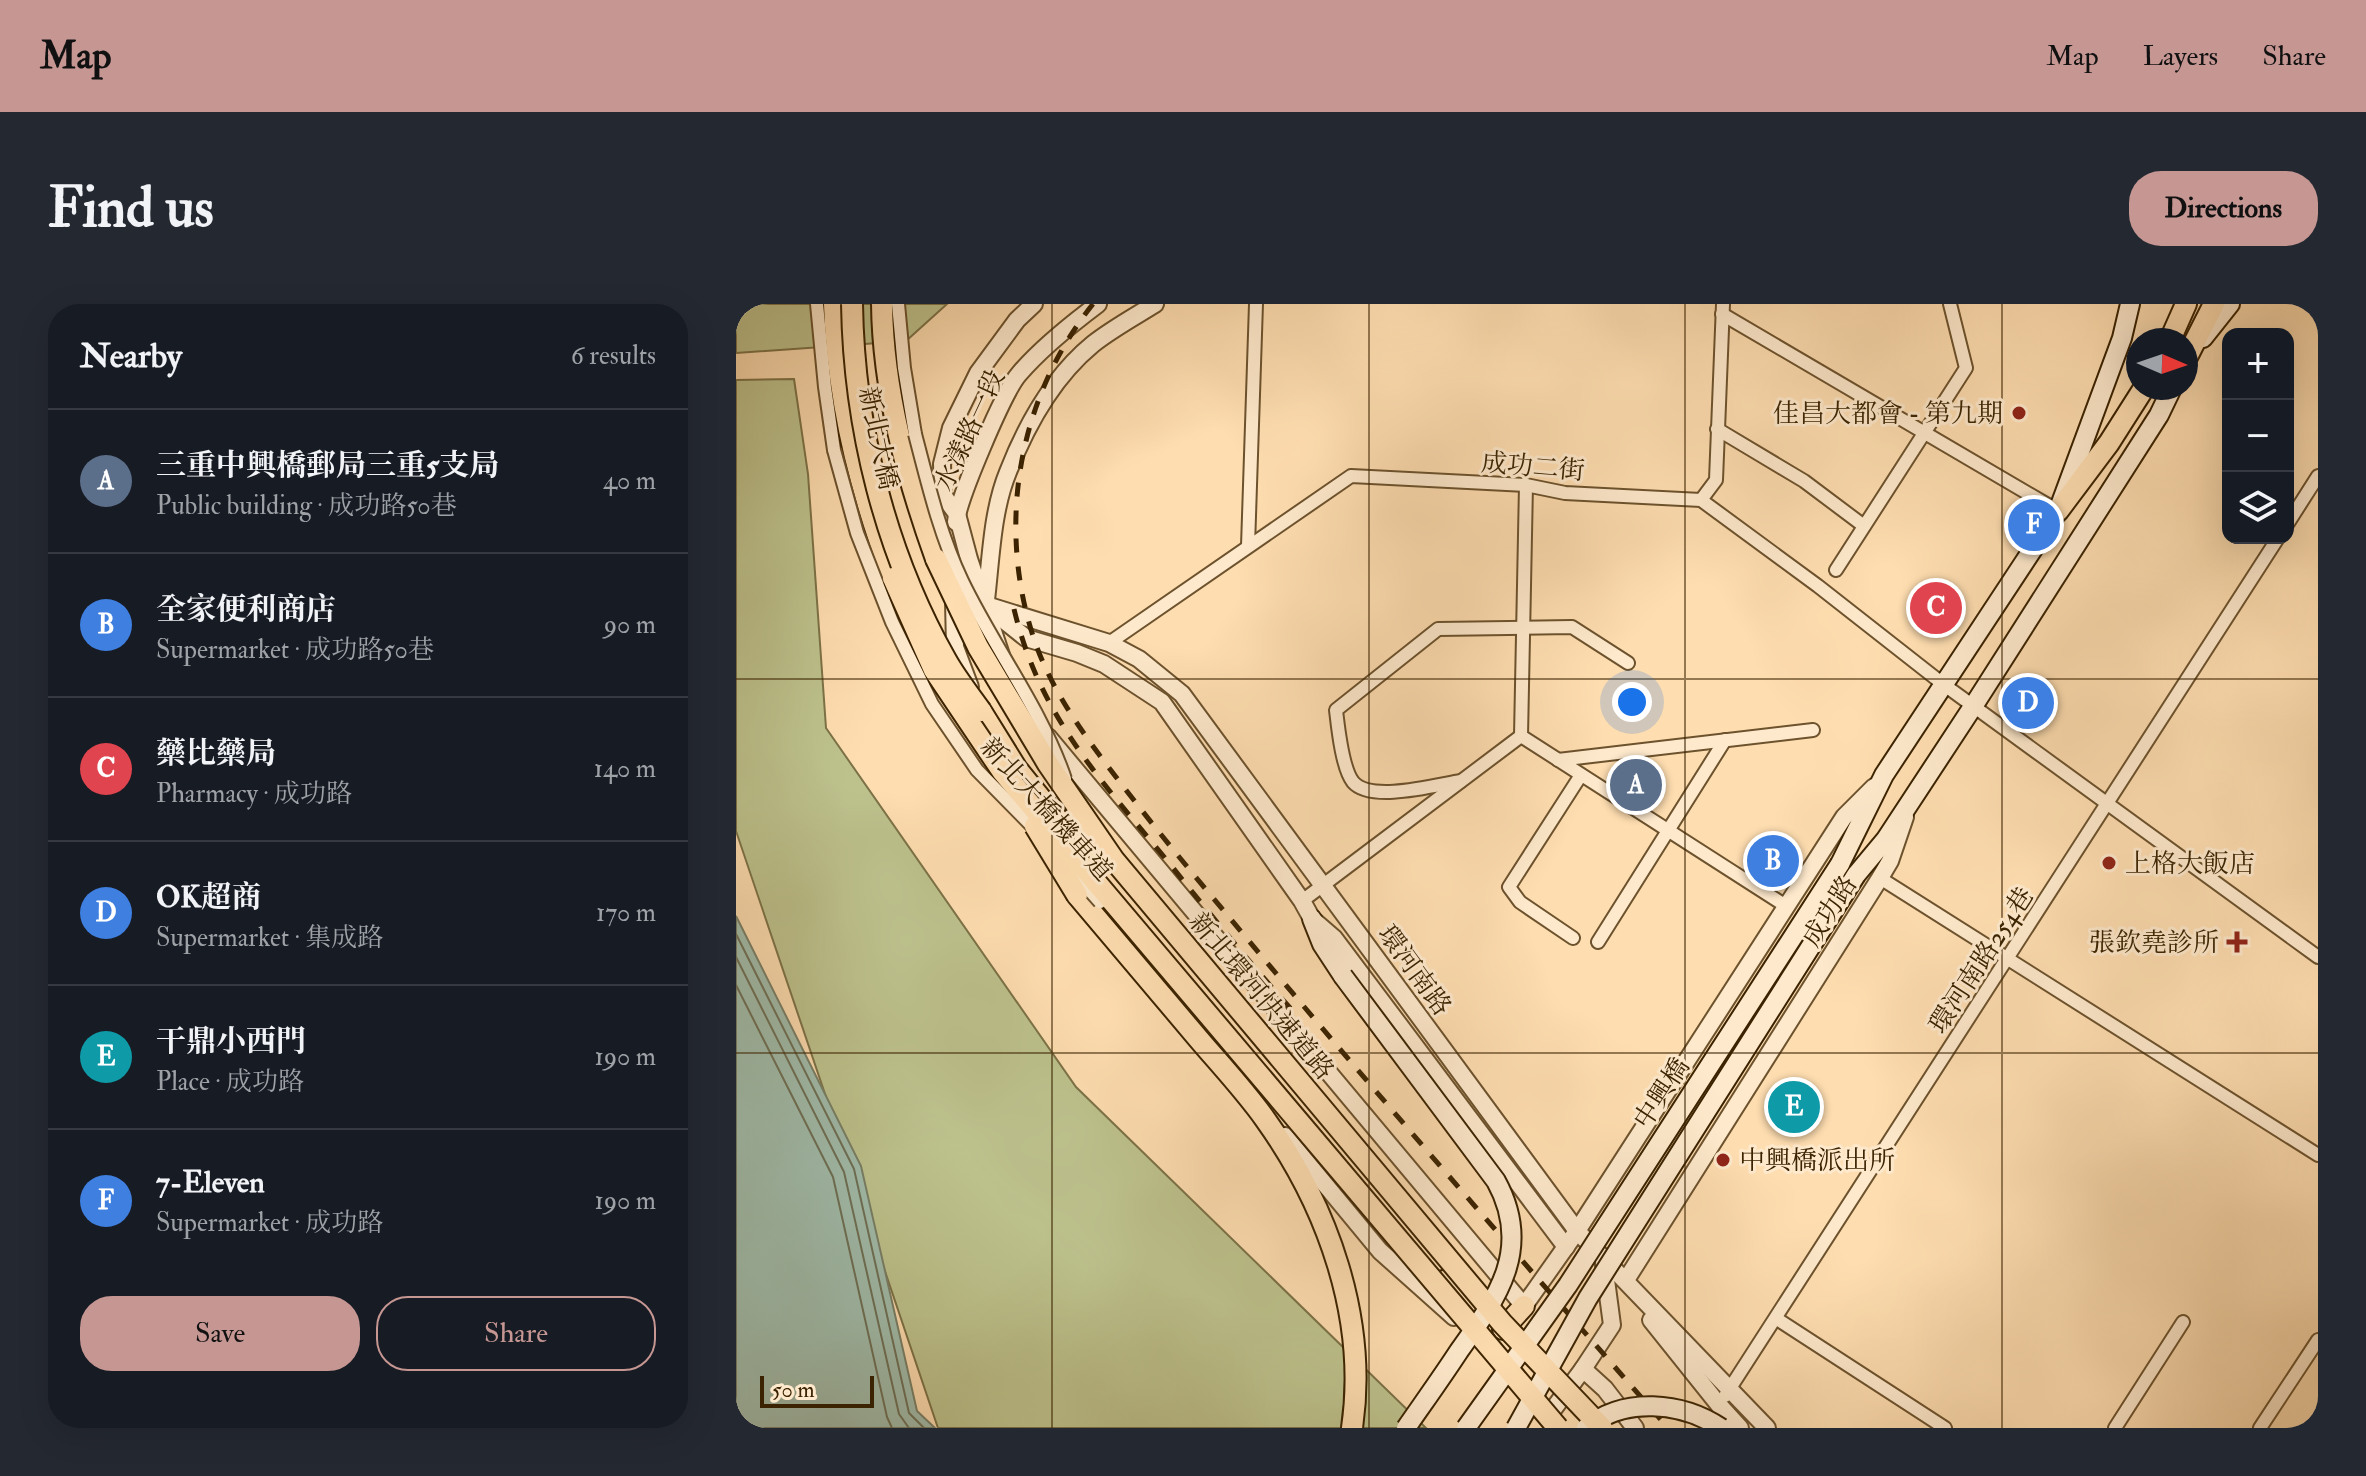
<!DOCTYPE html>
<meta charset="utf-8">
<style>
body{margin:0;font-family:"IM FELL Double Pica","Noto Serif TC",serif;background:#242831;color:#f1f3f6}
.controls{position:absolute;right:24px;top:24px;display:grid;overflow:hidden;border-radius:16px;box-shadow:0 8px 32px #0002}
.controls button{width:72px;height:72px;display:grid;place-items:center;padding:0;border:0;border-bottom:2px solid #363941;background:#171b24;color:#f1f3f6;font:40px sans-serif}
.compass{position:absolute;left:1390px;top:24px;width:72px;height:72px;border-radius:50%;background:#171b24;box-shadow:0 8px 32px #0002;rotate:92deg}
.scale{position:absolute;left:24px;bottom:20px;width:114px;box-sizing:border-box;padding-left:8px;border:4px solid #3b2301;border-top:0;font-size:22px;line-height:28px;white-space:nowrap;color:#3b2301;-webkit-text-stroke:6px #fee9cc;paint-order:stroke}
.you{position:absolute;left:896px;top:398px;width:28px;height:28px;margin:-20px;border:6px solid #fff;border-radius:50%;background:#1a73e8;box-shadow:0 0 0 12px #1a73e833}
.badge{display:grid;place-items:center;width:52px;height:52px;border-radius:50%;background:#c59692;color:#fff;font-size:26px;font-weight:700}
.pin{position:absolute;translate:-50% -50%;border:4px solid #fff;box-shadow:0 2px 8px #0006}
.list{margin:0;padding:0;list-style:none}
h2{display:flex;justify-content:space-between;align-items:center;height:104px;margin:0;padding:0 32px;font-size:34px}
h2 small{font-size:26px;font-weight:400;color:#9ea1a6}
.list li{display:grid;grid-template-columns:52px 1fr auto;gap:24px;align-items:center;box-sizing:border-box;height:144px;padding:0 32px;border-top:2px solid #363941}
.list b{display:block;font-size:30px;white-space:nowrap}
.list p{margin:0;font-size:26px;white-space:nowrap;color:#9ea1a6}
.list em{font-size:26px;font-style:normal;color:#9ea1a6}
.actions{display:flex;gap:16px;padding:24px 32px}
.actions a{flex:1;padding:18px 0;border:2px solid #c59692;border-radius:32px;text-align:center;font-size:28px;color:#c59692}
.actions .main{background:#c59692;color:#111}
.icon{flex:none;width:44px;height:44px;fill:none;stroke:currentColor;stroke-width:2;stroke-linecap:round;stroke-linejoin:round}
.map{position:relative;flex:none;width:1582px;height:1124px;overflow:hidden;border-radius:32px}
header{display:flex;align-items:center;gap:48px;box-sizing:border-box;height:112px;padding:0 40px;background:#c59692;color:#111}
header strong{font-size:38px}
nav{display:flex;gap:44px;margin-inline-start:auto;font-size:28px}
.intro{display:flex;align-items:center;justify-content:space-between;box-sizing:border-box;height:192px;padding:0 48px}
h1{margin:0;font-size:56px}
.button{padding:20px 36px;border-radius:32px;background:#c59692;color:#111;font-size:28px;font-weight:700}
main{display:flex;gap:48px;padding:0 48px}
aside{flex:1;background:#171b24;border-radius:32px;box-shadow:0 8px 32px #0002}
.map>svg:first-child{display:block}
.green{fill:#bdc28d;stroke:#7c7247;stroke-width:2}
.water{fill:#a0bcab;stroke:#787f67;stroke-width:2}
.lines{fill:none;stroke-linecap:round;stroke-linejoin:round}
.shore{stroke:#6e7056;stroke-width:2}
.minor-casing{stroke:#6c522d;stroke-width:16}
.tertiary-casing{stroke:#6c522d;stroke-width:20}
.secondary-casing{stroke:#3b2301;stroke-width:22}
.primary-casing{stroke:#3b2301;stroke-width:24}
.trunk-casing{stroke:#3b2301;stroke-width:24}
.minor{stroke:#fee9cc;stroke-width:12}
.tertiary{stroke:#fee9cc;stroke-width:16}
.secondary{stroke:#fee9cc;stroke-width:18}
.primary{stroke:#feddb0;stroke-width:20}
.trunk{stroke:#feddb0;stroke-width:20}
.rail{stroke:#3b2301;stroke-width:5;stroke-dasharray:14 14;stroke-linecap:butt}
.minor-bridge-casing{stroke:#6c522d;stroke-width:16;stroke-linecap:butt}
.secondary-bridge-casing{stroke:#3b2301;stroke-width:22;stroke-linecap:butt}
.trunk-bridge-casing{stroke:#3b2301;stroke-width:24;stroke-linecap:butt}
.minor-bridge{stroke:#fee9cc;stroke-width:12}
.secondary-bridge{stroke:#fee9cc;stroke-width:18}
.trunk-bridge{stroke:#feddb0;stroke-width:20}
.grid{fill:none;stroke:#3b2301;stroke-width:2;stroke-opacity:0.55}
.poi-dot{fill:#8f2418;stroke:#fee9cc;stroke-width:3}
.labels{text-anchor:middle;stroke-width:6;stroke-linejoin:round;paint-order:stroke}
.poi-label{font-size:26px;fill:#3b2301;stroke:#fee9cc;text-anchor:end}
.street-label{font-size:26px;fill:#3b2301;stroke:#fee9cc}
</style>
<header>
<strong>Map</strong>
<nav><a>Map</a><a>Layers</a><a>Share</a></nav>
</header>
<div class="intro"><h1>Find us</h1><a class="button">Directions</a></div>
<main>
<aside>
<h2>Nearby<small>6 results</small></h2>
<ul class="list">
<li><span class="badge" style="background:#5c6f8a">A</span><div><b>三重中興橋郵局三重5支局</b><p>Public building · 成功路50巷</p></div><em>40 m</em></li>
<li><span class="badge" style="background:#3f7fe0">B</span><div><b>全家便利商店</b><p>Supermarket · 成功路50巷</p></div><em>90 m</em></li>
<li><span class="badge" style="background:#e0444e">C</span><div><b>藥比藥局</b><p>Pharmacy · 成功路</p></div><em>140 m</em></li>
<li><span class="badge" style="background:#3f7fe0">D</span><div><b>OK超商</b><p>Supermarket · 集成路</p></div><em>170 m</em></li>
<li><span class="badge" style="background:#0f9aa8">E</span><div><b>干鼎小西門</b><p>Place · 成功路</p></div><em>190 m</em></li>
<li><span class="badge" style="background:#3f7fe0">F</span><div><b>7-Eleven</b><p>Supermarket · 成功路</p></div><em>190 m</em></li>
</ul>
<div class="actions"><a class="main">Save</a><a>Share</a></div>
</aside>
<div class="map">
<svg width="1582" height="1124" viewBox="0 0 1582 1124">
<rect width="100%" height="100%" fill="#feddb0"/>
<filter id="stains"><feTurbulence type="fractalNoise" baseFrequency=".0025" numOctaves="4"/><feColorMatrix values="0 0 0 0 .2 0 0 0 0 .09 0 0 0 0 .02 0 0 0 .5 -.17"/></filter>
<radialGradient id="worn" r=".72"><stop offset=".6" stop-color="#630" stop-opacity="0"/><stop offset="1" stop-color="#630" stop-opacity=".3"/></radialGradient>
<g class="green">
<path d="M0 0H211L170 37 0 49Z"/>
<path d="M58 75 72 170 90 424 340 783 690 1124H202L0 527V76Z"/>
</g>
<path class="water" d="M0 612 125 862 181 1107 199 1124H0Z"/>
<g class="lines">
<g class="shore">
<path d="M0 630 118 865 173 1109 188 1124"/>
<path d="M0 653 108 868 163 1110 173 1124"/>
<path d="M0 681 97 873 151 1113 156 1124"/>
</g>
<defs>
<g id="minor">
<path d="M81 0 89 83 98 146"/>
<path d="M162 0 168 64 179 130"/>
<path d="M986 10 1322 207"/>
<path d="M981 125 1068 177 1128 222"/>
<path d="M965 196 980 176 987 0"/>
<path d="M1552 219 1582 172"/>
<path d="M512 242 520 0"/>
<path d="M1100 266 1230 64 1214 0"/>
<path d="M373 339 615 172 790 181 829 189 965 196 1082 282 1207 380 1582 653"/>
<path d="M785 432 1050 602"/>
<path d="M785 432 790 181"/>
<path d="M822 456 1077 426"/>
<path d="M725 477C700 481 635 499 617 478 606 464 602 423 600 406L702 325 836 323 892 359"/>
<path d="M1144 574 1582 851"/>
<path d="M566 597 785 432"/>
<path d="M837 634 784 598 773 583 845 471"/>
<path d="M862 638 989 436"/>
<path d="M1041 1015 1209 1124"/>
<path d="M989 1092 1542 234"/>
<path d="M1379 1124 1447 1018"/>
<path d="M1524 1124 1582 1036"/>
</g>
<g id="tertiary">
<path d="M220 218C222 195 268 87 283 70 305 44 334 21 362 0"/>
<path d="M250 296C255 254 256 207 272 168 290 122 318 72 357 40 376 25 398 13 419 0"/>
<path d="M218 297 219 343 234 383"/>
<path d="M250 301 373 339 403 355 446 390 841 927 1031 1124"/>
<path d="M260 310 290 334 341 349 368 360 426 398 566 597 576 615 598 634 830 943"/>
<path d="M279 393 233 255 221 210 207 191 206 160 215 124 242 69 281 16 298 0"/>
<path d="M312 433 788 1002 841 927 1108 513 1138 483"/>
<path d="M549 832 644 947 718 1013"/>
<path d="M890 976 1144 574 1154 557 1169 513"/>
<path d="M915 1016 983 1101 1004 1124"/>
<path d="M847 1065 869 1085 899 1124"/>
<path d="M813 1111 847 1065 876 1021 868 961"/>
</g>
<g id="secondary">
<path d="M1467 34 1494 0"/>
<path d="M1104 560 1148 471 1322 207 1386 34 1394 0"/>
<path d="M1120 571 1150 535 1238 401 1423 111 1436 84"/>
<path d="M576 615 586 640 607 672"/>
</g>
<g id="primary">
<path d="M1434 36 1450 0"/>
<path d="M1450 55 1478 0"/>
<path d="M1322 207 1373 139 1408 84"/>
</g>
<g id="trunk">
<path d="M98 0C101 95 123 186 157 274"/>
<path d="M146 0C147 87 171 174 200 255"/>
<path d="M245 407 281 465 324 518 627 877 702 956"/>
<path d="M341 591C379 636 417 681 455 726 479 755 507 784 529 815 592 903 632 1015 616 1124"/>
<path d="M767 1025 788 1002"/>
</g>
</defs>
<use href="#minor" class="minor-casing"/>
<use href="#tertiary" class="tertiary-casing"/>
<use href="#secondary" class="secondary-casing"/>
<use href="#primary" class="primary-casing"/>
<use href="#trunk" class="trunk-casing"/>
<use href="#minor" class="minor"/>
<use href="#tertiary" class="tertiary"/>
<use href="#secondary" class="secondary"/>
<use href="#primary" class="primary"/>
<use href="#trunk" class="trunk"/>
<g class="rail">
<path d="M357 0C281 95 260 224 299 338 317 389 348 431 380 473 415 519 451 563 488 607 633 782 783 953 932 1124"/>
<path d="M278 305C303 410 362 473 429 554 470 605 511 656 555 705"/>
</g>
<defs>
<g id="minor-bridge">
<path d="M179 130C192 180 204 231 226 277 258 344 305 404 329 475"/>
<path d="M98 146 121 229 156 318 196 400 241 466 300 526"/>
<path d="M331 561 364 598"/>
</g>
<g id="secondary-bridge">
<path d="M607 672 760 877C797 944 762 993 723 1047 706 1073 688 1098 670 1124"/>
<path d="M730 1124 832 981 1104 560"/>
<path d="M780 1124 852 994 1120 571"/>
<path d="M850 1124C888 1092 946 1098 985 1124"/>
</g>
<g id="trunk-bridge">
<path d="M116 0C118 123 149 248 210 356 220 374 233 390 245 407"/>
<path d="M200 255 242 343 312 460 378 556 766 1019 866 1124"/>
<path d="M157 274 198 366 266 467 822 1124"/>
<path d="M299 522 341 591"/>
</g>
</defs>
<use href="#minor-bridge" class="minor-bridge-casing"/>
<use href="#secondary-bridge" class="secondary-bridge-casing"/>
<use href="#trunk-bridge" class="trunk-bridge-casing"/>
<use href="#minor-bridge" class="minor-bridge"/>
<use href="#secondary-bridge" class="secondary-bridge"/>
<use href="#trunk-bridge" class="trunk-bridge"/>
</g>
<path class="grid" d="M316 0V1124M633 0V1124M949 0V1124M1266 0V1124M0 375H1582M0 749H1582"/>
<g class="poi-dot">
<circle cx="1283" cy="109" r="8"/>
<circle cx="1373" cy="559" r="8"/>
<path d="M1497 626h8v8h8v8h-8v8h-8v-8h-8v-8h8z"/>
<circle cx="987" cy="856" r="8"/>
</g>
<g class="labels">
<g class="poi-label">
<text x="1267" y="118">佳昌大都會 - 第九期</text>
<text x="1389" y="568" text-anchor="start">上格大飯店</text>
<text x="1483" y="647">張欽堯診所</text>
<text x="1003" y="865" text-anchor="start">中興橋派出所</text>
</g>
<g class="street-label">
<text transform="translate(233 126) rotate(-65)" y="9">水漾路一段</text>
<text transform="translate(143 134) rotate(78)" y="9">新北大橋</text>
<text transform="translate(797 162) rotate(5)" y="9">成功二街</text>
<text transform="translate(311 505) rotate(48)" y="9">新北大橋機車道</text>
<text transform="translate(1093 607) rotate(-58)" y="9">成功路</text>
<text transform="translate(1245 656) rotate(-57)" y="9">環河南路254巷</text>
<text transform="translate(679 666) rotate(54)" y="9">環河南路</text>
<text transform="translate(526 692) rotate(50)" y="9">新北環河快速道路</text>
<text transform="translate(925 789) rotate(-57)" y="9">中興橋</text>
</g>
</g>
<rect width="100%" height="100%" filter="url(#stains)"/>
<rect width="100%" height="100%" fill="url(#worn)"/>
</svg>
<div class="controls">
<button>+</button>
<button>−</button>
<button><svg class="icon" aria-label="layers" viewBox="0 0 24 24"><path d="M12 4l9 5-9 5-9-5zM3 14l9 5 9-5"/></svg></button>
</div>
<svg class="compass" viewBox="-18 -18 36 36"><path d="M0-13l5 13h-10z" fill="#e53935"/><path d="M0 13l5-13h-10z" fill="#9ea1a6"/></svg>
<div class="scale">50 m</div>
<div class="you"></div>
<div class="pin badge" style="left:900px;top:481px;background:#5c6f8a">A</div>
<div class="pin badge" style="left:1037px;top:557px;background:#3f7fe0">B</div>
<div class="pin badge" style="left:1200px;top:304px;background:#e0444e">C</div>
<div class="pin badge" style="left:1292px;top:399px;background:#3f7fe0">D</div>
<div class="pin badge" style="left:1058px;top:803px;background:#0f9aa8">E</div>
<div class="pin badge" style="left:1298px;top:221px;background:#3f7fe0">F</div>
</div>
</main>
